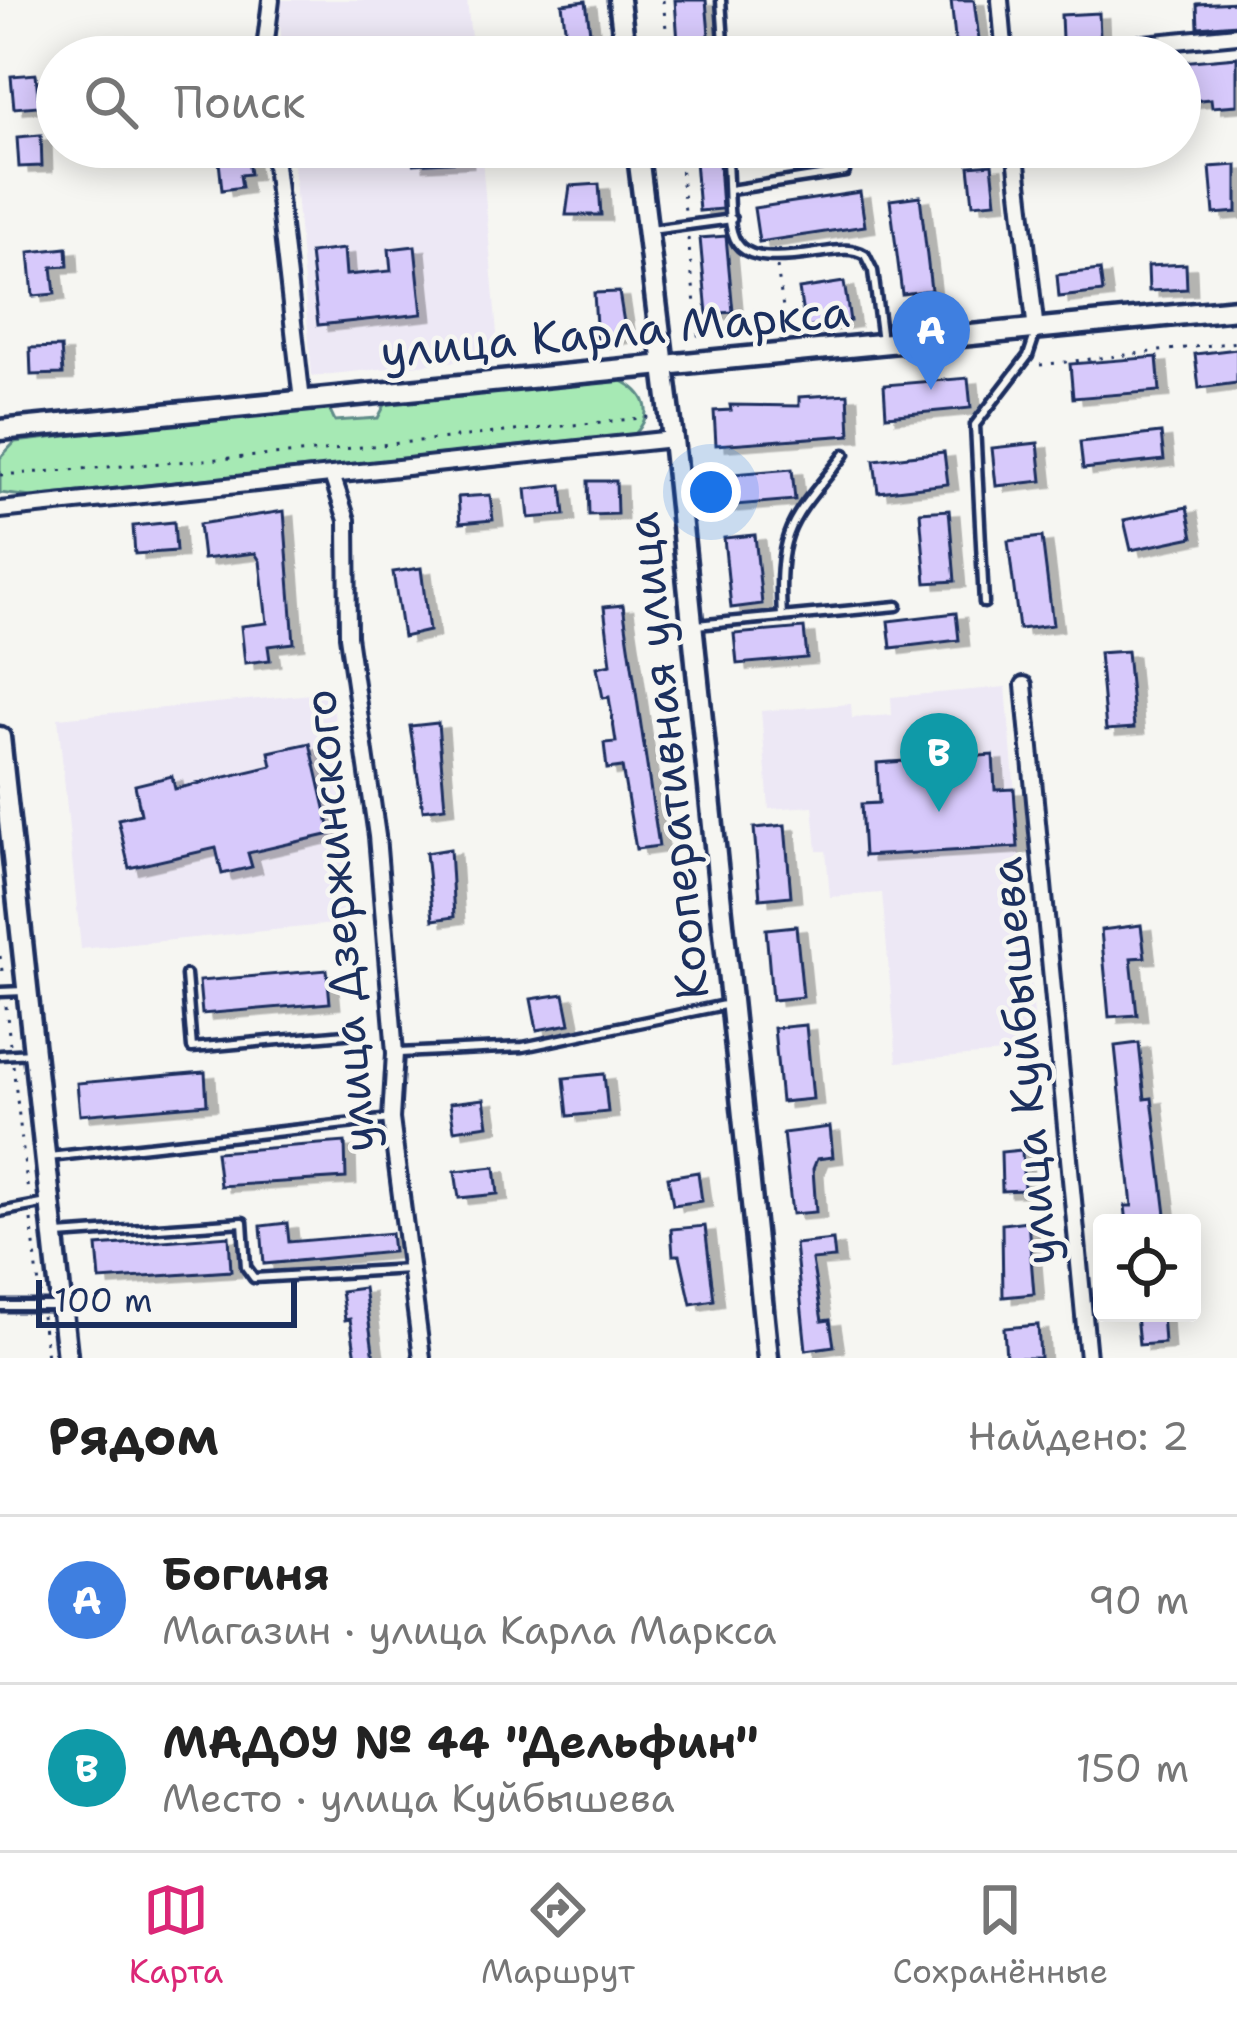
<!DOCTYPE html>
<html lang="ru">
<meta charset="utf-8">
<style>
body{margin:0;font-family:"Shantell Sans",sans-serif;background:#f6f6f6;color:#222}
.controls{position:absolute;right:36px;bottom:36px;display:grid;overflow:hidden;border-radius:12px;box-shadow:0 6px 30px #0003}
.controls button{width:108px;height:108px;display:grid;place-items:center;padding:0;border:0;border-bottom:3px solid #e0e0e0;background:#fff;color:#222;font:60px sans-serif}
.scale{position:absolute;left:36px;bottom:30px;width:261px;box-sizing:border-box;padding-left:12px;border:6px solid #1b2f5e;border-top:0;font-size:33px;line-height:42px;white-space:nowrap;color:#1b2f5e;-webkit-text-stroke:9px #f6f6f2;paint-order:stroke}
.you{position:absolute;left:711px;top:492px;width:42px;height:42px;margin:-30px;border:9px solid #fff;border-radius:50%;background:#1a73e8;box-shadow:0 0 0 18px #1a73e833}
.badge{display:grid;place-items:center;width:78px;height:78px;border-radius:50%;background:#db2777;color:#fff;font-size:39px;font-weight:700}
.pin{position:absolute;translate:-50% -99px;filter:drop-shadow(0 3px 6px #0008)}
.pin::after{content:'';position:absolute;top:63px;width:42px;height:36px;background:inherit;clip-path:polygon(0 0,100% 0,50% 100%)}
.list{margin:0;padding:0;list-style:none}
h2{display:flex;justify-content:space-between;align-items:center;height:156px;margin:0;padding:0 48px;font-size:51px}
h2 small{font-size:39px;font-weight:400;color:#767676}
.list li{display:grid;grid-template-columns:78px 1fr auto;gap:36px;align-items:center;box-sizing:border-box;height:168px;padding:0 48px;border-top:3px solid #e0e0e0}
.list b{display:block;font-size:45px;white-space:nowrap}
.list p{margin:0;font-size:39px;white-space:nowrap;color:#767676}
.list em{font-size:39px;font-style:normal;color:#767676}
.icon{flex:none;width:66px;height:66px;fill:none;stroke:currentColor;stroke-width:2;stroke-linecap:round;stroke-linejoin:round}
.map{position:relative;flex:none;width:1237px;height:1358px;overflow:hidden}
.search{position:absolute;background:#fff;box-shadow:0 6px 30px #0003;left:36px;right:36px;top:36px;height:132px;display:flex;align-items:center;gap:30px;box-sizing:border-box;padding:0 42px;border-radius:66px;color:#767676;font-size:45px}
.sheet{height:492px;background:#fff}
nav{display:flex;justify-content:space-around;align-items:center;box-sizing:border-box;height:168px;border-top:3px solid #e0e0e0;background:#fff;font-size:33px;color:#767676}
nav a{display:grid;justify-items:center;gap:6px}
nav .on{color:#db2777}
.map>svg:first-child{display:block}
.built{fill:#ede8f5}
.green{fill:#a6e9b4;stroke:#608c89;stroke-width:3}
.building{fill:#d7c9fb;stroke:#1b2f5e;stroke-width:3;filter:url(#shadow)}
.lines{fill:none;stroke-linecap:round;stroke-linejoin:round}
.lane-casing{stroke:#1b2f5e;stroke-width:15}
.street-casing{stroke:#1b2f5e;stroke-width:22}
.secondary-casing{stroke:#1b2f5e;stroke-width:27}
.path{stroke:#1b2f5e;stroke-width:3;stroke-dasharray:3 9;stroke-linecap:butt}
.lane{stroke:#f6f6f2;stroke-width:6}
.street{stroke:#f6f6f2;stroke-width:14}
.secondary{stroke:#f6f6f2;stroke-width:18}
.labels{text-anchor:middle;stroke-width:9;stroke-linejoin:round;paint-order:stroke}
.street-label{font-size:45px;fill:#1b2f5e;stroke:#f6f6f2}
</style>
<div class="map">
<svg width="1237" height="1358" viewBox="0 0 1237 1358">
<defs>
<filter id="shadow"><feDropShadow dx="10" dy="5.5" stdDeviation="0" flood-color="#0004"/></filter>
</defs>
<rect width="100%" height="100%" fill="#f6f6f2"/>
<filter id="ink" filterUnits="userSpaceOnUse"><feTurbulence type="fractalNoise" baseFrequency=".00833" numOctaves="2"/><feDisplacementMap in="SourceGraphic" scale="24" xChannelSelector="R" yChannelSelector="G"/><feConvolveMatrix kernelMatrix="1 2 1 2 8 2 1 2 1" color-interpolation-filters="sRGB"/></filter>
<g filter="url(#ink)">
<g class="built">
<path d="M278 0H467L473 57H283Z"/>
<path d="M292 147H481L499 357 312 376Z"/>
<path d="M1006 687 1037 1050 897 1062 882 893 830 897 826 851H817L813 806 769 809 761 711 851 704 852 718 892 715 891 697Z"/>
<path d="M332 692 354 922 81 949 58 718Z"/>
</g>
<path class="green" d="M616 378C642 389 658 409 635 434L31 497 0 493V458L15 442 328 406 335 421 378 418 387 401Z"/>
<g class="building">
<path d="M675 0H706L711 57H679Z"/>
<path d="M951 0H974L981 55 957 57Z"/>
<path d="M586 1 590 32 566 35 562 4Z"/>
<path d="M1237 2V24L1198 27 1197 4Z"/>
<path d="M1099 13 1100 37 1062 39 1061 15Z"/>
<path d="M1237 57V105L1212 107 1211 99 1180 102V62Z"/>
<path d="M36 74 39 106 14 108 11 76Z"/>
<path d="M41 135 42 166 19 167 17 137Z"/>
<path d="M224 147H246L250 174 240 175 242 187 222 190 218 152Z"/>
<path d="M413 147H462L463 161 414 164Z"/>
<path d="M694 147H718L722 209 699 211Z"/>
<path d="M992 164 996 202 973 204 969 166Z"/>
<path d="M1237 165V212L1214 214 1210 167Z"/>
<path d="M599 184 601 215H566L570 186Z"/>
<path d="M860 192 865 226 759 242 754 208Z"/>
<path d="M920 196 931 290 902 294 890 200Z"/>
<path d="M726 236 733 312 707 314 700 238Z"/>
<path d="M415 246 422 314 318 325 310 253 344 249 346 275 391 271 389 249Z"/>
<path d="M67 248 68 266 52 267 55 294 33 296 29 252Z"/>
<path d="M1186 264 1187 289 1149 291 1148 266Z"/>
<path d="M1100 270 1103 292 1059 297 1057 275Z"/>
<path d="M844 282 850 321 805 328 799 289Z"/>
<path d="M619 292 626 335 597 342 594 293Z"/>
<path d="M61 347 63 374 31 375 30 348Z"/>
<path d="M1237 349V383L1199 388 1195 354Z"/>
<path d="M1157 357 1160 391 1073 398 1070 364Z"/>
<path d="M968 378 971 408 886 416 884 385Z"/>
<path d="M848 394 850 435 716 445 714 411 731 410 730 405 799 406V397Z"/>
<path d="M1161 433 1164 460 1083 469 1080 442Z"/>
<path d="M1038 443 1042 481 996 486 992 448Z"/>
<path d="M944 452 948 484 878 492 874 460Z"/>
<path d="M792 469 795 500 724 506 721 475Z"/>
<path d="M588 481H616L617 514 589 515Z"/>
<path d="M562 485 565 515 529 518 526 489Z"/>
<path d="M490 495 493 520 460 523 458 497Z"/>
<path d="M1187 507 1193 537 1131 550 1124 520Z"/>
<path d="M949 510 955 581 926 583 920 512Z"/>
<path d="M284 511 294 643 268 646 270 660 245 663 241 626 267 623 260 561 255 553 203 559 199 524Z"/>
<path d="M174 522 176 551 135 554 133 526Z"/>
<path d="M755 535 762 604 731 608 724 538Z"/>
<path d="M1042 537 1053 625 1019 629 1008 541Z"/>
<path d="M421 568 429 631 403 637 393 572Z"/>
<path d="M623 605 659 846 636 849 622 767 607 769 604 743 616 742 609 697 603 698 597 667 611 664 604 607Z"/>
<path d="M956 613 959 640 891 648 888 621Z"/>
<path d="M804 628 807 658 737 664 734 634Z"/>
<path d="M1127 651 1134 728 1106 730 1099 653Z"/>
<path d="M438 723 445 807 423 810 410 726Z"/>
<path d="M310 743 331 834 248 853 252 867 222 874 216 848 129 868 118 819 141 814 135 785 172 776 175 789 272 766 269 752Z"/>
<path d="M993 755 995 790 1014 789 1018 847 864 856 861 804 879 803 877 763Z"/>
<path d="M785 825 791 896 760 899 754 828Z"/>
<path d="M450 849 454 917 433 920 426 853Z"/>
<path d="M1141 925 1145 957 1131 958 1137 1015 1109 1017 1101 930Z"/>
<path d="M796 926 803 997 772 1000 766 929Z"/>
<path d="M327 970 330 1003 202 1014 199 981Z"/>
<path d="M564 994 570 1024 537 1030 531 999Z"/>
<path d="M806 1025 813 1099 781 1102 774 1028Z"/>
<path d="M1139 1043 1145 1099 1152 1098 1167 1223H1127L1125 1206H1132L1115 1046Z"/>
<path d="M205 1072 207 1104 80 1115 77 1083Z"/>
<path d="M604 1074 608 1112 568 1116 564 1078Z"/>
<path d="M484 1099 488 1125 454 1130 450 1103Z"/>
<path d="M830 1127 833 1157 817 1159 813 1169 816 1212 792 1214 783 1133Z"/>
<path d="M345 1142 346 1178 220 1186 216 1152Z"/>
<path d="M1022 1150 1024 1190 1002 1191 1001 1152Z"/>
<path d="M495 1167 498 1194 459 1198 455 1171Z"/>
<path d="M698 1172 702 1201 673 1205 668 1177Z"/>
<path d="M1028 1221 1034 1294 1003 1297 1002 1224Z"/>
<path d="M287 1223 289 1242 391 1233 393 1252 264 1264 261 1226Z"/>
<path d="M705 1226 714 1300 691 1304 680 1255H673L671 1229Z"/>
<path d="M229 1236 231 1271 100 1280 97 1246Z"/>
<path d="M833 1240 835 1258 812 1260 822 1321 830 1320 834 1346 806 1350 795 1244Z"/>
<path d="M364 1288 370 1329 374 1358H356L350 1319 345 1320 341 1291Z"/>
<path d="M1162 1313 1164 1343 1139 1345 1136 1315Z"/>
<path d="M1038 1325 1040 1358H1006L1004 1328Z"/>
</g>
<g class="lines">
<defs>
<g id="lane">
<path d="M721 0 725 57"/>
<path d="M726 147C734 235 711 269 817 253 835 251 849 246 865 255L873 271 882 341"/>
<path d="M730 190 845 172"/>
<path d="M651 230 732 219"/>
<path d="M984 603 975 425 1028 356 1035 335"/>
<path d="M782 617C777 527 791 522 845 454"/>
<path d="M696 625 897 606"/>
<path d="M186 975 192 1048 356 1033"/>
<path d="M0 992 24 991"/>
<path d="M399 1053 523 1047 729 1004"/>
<path d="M0 1055 31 1053"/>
<path d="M49 1157 391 1119"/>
<path d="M0 1212 47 1203"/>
<path d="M58 1235 243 1222 246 1267 254 1278 409 1269"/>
<path d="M0 1306H58"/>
</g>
<g id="street">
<path d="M1000 0 1005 57"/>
<path d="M264 57 271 0"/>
<path d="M1011 57 1237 35"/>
<path d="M273 147 302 401"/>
<path d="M1015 147 1036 331"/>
<path d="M333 478 347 520 348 636 377 836 395 1053 391 1119 422 1358"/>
<path d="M0 510 673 439"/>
<path d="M1024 685 1088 1358"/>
</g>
<g id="secondary">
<path d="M619 0 626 57"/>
<path d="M637 147 673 439 768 1358"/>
<path d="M0 430 1237 309"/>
<path d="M0 737 67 1358"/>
</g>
</defs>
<use href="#lane" class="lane-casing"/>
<use href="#street" class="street-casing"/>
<use href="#secondary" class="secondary-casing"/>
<g class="path">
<path d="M663 0 669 57"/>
<path d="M678 147 685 211"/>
<path d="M688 238 699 342"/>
<path d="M777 267 787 335"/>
<path d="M1040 365 1237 342"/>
<path d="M0 475 313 452 650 417"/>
<path d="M0 956 3 978"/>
<path d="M6 1006 10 1044"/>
<path d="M13 1065 28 1193"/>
<path d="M31 1220 40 1294"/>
<path d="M42 1316 47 1358"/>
</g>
<use href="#lane" class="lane"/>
<use href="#street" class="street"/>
<use href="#secondary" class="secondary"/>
</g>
</g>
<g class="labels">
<g class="street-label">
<text transform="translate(615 331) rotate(-5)" y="16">улица Карла Маркса</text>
<text transform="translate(667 756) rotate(-96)" y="16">Кооперативная улица</text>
<text transform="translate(339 921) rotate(-95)" y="16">улица Дзержинского</text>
<text transform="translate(1023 1061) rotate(-95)" y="16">улица Куйбышева</text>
</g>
</g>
</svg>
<div class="controls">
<button><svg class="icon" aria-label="locate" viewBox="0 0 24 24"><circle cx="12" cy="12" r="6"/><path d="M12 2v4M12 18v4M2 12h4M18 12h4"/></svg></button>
</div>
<div class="scale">100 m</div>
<div class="you"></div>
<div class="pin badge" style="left:931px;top:390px;background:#3f7fe0">A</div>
<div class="pin badge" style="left:939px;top:812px;background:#0f9aa8">B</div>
<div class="search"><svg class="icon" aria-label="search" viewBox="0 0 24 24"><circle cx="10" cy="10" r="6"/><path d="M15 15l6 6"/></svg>Поиск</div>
</div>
<section class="sheet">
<h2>Рядом<small>Найдено: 2</small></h2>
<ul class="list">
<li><span class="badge" style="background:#3f7fe0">A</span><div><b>Богиня</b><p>Магазин · улица Карла Маркса</p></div><em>90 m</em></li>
<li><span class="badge" style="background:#0f9aa8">B</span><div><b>МАДОУ № 44 &quot;Дельфин&quot;</b><p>Место · улица Куйбышева</p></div><em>150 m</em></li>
</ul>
</section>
<nav>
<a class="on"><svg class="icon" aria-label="map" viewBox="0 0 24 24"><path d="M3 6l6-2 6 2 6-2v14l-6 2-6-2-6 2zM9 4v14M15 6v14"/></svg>Карта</a>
<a><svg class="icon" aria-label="directions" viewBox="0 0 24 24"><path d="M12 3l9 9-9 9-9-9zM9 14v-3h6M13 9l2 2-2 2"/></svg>Маршрут</a>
<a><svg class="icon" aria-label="saved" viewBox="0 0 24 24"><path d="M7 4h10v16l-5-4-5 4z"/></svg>Сохранённые</a>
</nav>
